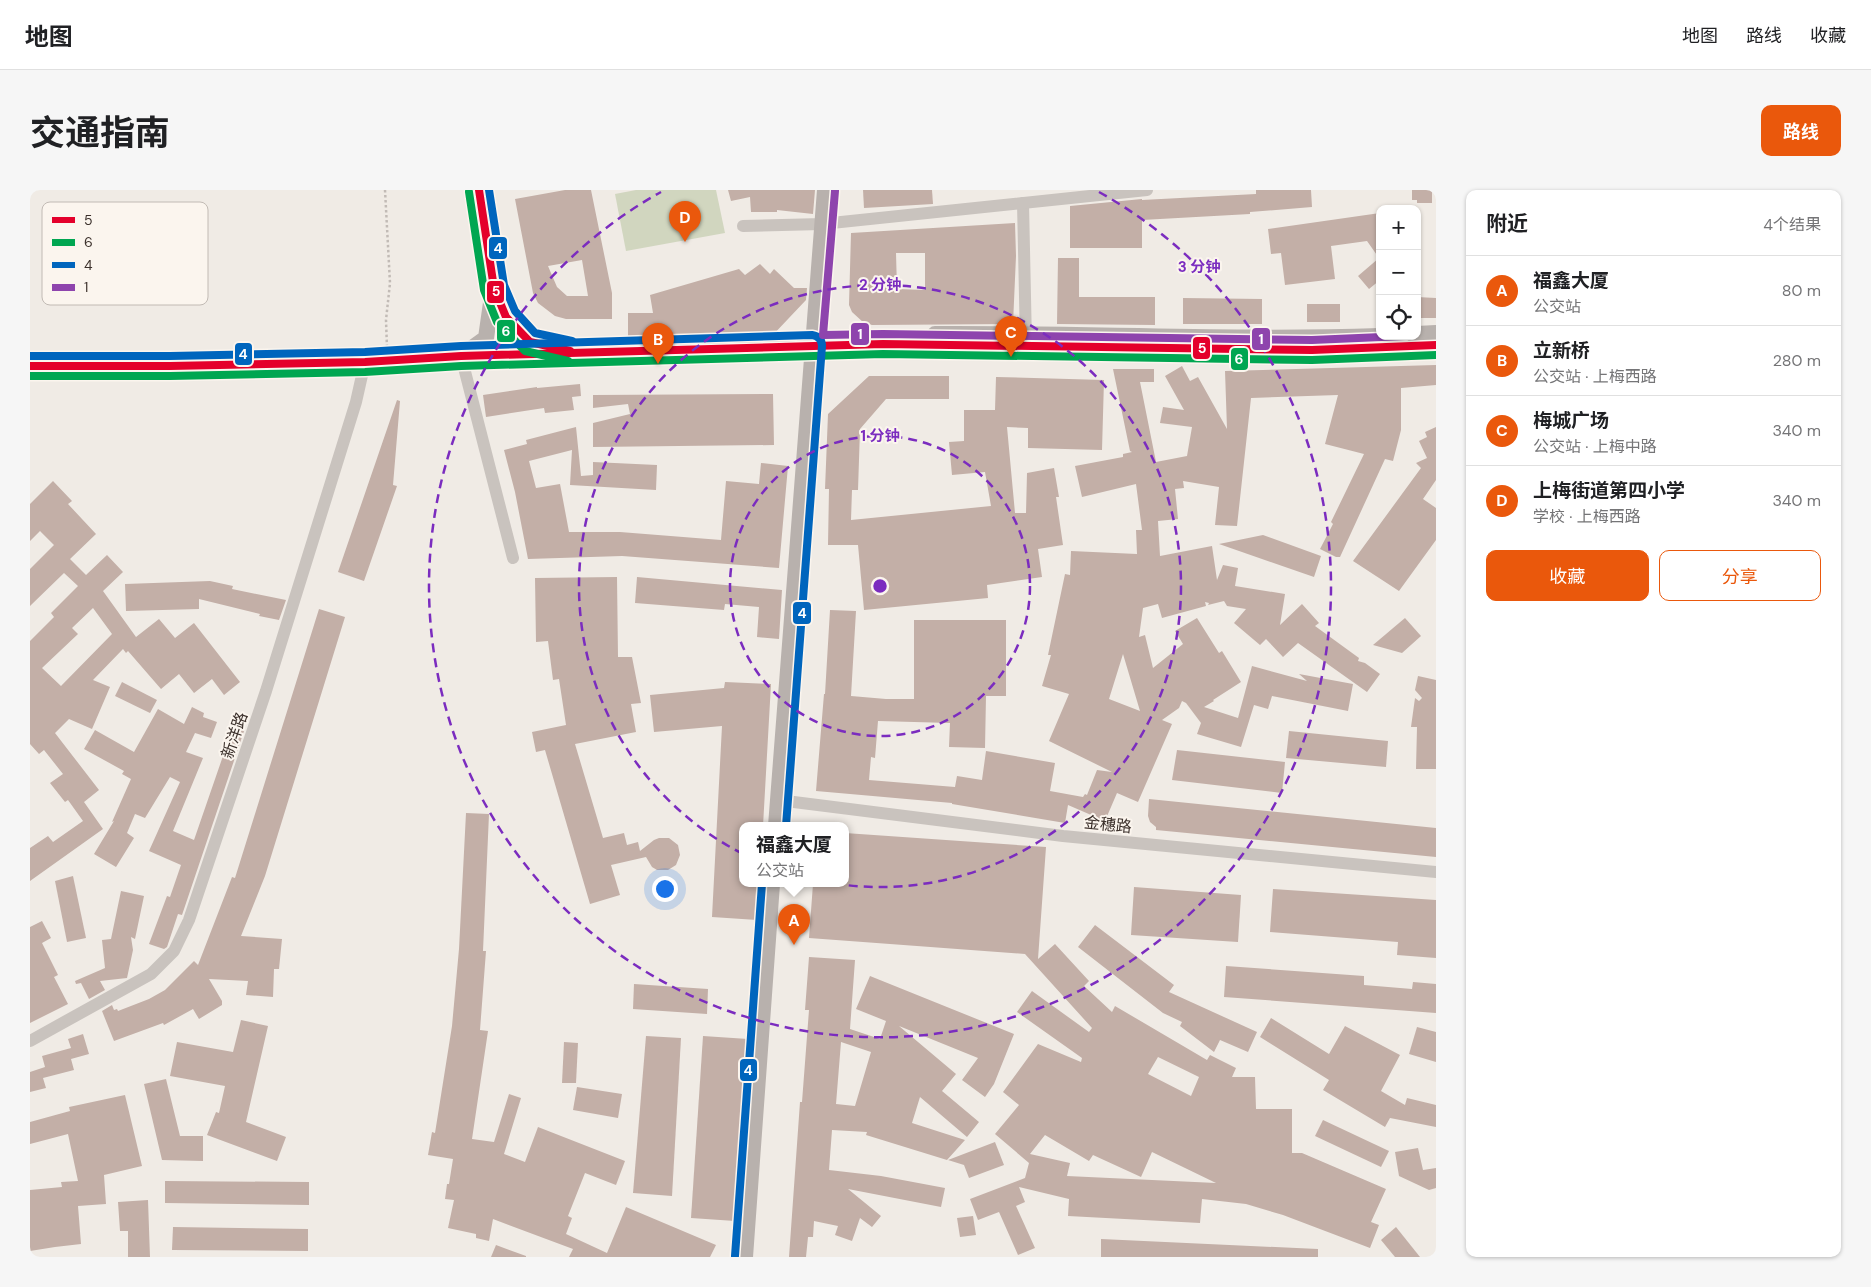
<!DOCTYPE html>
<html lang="zh">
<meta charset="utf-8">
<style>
body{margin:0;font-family:"DM Sans","Noto Sans SC",sans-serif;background:#f6f6f6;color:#202124}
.controls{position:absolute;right:15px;top:15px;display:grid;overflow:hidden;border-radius:10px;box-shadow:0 1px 4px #0004}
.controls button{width:45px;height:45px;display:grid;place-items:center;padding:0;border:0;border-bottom:1px solid #e0e0e0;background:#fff;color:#202124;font:25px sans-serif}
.you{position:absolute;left:634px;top:698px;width:18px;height:18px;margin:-12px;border:4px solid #fff;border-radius:50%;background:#1a73e8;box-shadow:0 0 0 8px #1a73e833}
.badge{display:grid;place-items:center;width:32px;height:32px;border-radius:50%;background:#ea580c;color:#fff;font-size:16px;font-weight:700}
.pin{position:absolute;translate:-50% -41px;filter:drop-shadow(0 1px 2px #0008)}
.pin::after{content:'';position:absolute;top:26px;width:18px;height:15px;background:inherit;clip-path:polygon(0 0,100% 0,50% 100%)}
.popup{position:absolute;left:709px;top:632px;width:110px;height:65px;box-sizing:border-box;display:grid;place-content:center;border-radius:10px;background:#fff;filter:drop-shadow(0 1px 4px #0005);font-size:16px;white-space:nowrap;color:#757577}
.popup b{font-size:19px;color:#202124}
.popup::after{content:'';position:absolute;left:50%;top:100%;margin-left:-10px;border:10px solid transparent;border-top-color:#fff}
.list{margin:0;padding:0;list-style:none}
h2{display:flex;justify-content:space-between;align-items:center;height:65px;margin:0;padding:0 20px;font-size:21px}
h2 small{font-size:16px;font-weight:400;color:#757577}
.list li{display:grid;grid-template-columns:32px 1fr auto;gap:15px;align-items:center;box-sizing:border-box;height:70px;padding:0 20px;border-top:1px solid #e0e0e0}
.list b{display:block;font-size:19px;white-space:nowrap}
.list p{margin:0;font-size:16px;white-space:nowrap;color:#757577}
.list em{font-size:16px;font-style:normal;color:#757577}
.actions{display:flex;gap:10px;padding:15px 20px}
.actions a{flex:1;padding:11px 0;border:1px solid #ea580c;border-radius:10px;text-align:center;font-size:18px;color:#ea580c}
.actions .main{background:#ea580c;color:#fff}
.icon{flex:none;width:28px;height:28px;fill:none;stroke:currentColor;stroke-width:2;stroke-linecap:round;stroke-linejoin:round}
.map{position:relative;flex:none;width:1406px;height:1067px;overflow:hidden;border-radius:10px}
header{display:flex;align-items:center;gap:30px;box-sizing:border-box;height:70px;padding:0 25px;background:#fff;border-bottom:1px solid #e0e0e0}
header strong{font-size:24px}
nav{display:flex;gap:28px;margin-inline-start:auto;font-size:18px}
.intro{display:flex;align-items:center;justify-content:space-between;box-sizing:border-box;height:120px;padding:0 30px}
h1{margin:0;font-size:35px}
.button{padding:12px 22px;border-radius:10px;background:#ea580c;color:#fff;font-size:18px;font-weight:700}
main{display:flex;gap:30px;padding:0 30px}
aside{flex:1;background:#fff;border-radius:10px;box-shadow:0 1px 4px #0004}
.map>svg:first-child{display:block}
.green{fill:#d1d6bf}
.building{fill:#c3afa7;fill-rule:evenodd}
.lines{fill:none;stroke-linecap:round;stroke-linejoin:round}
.major-tunnel{stroke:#ccc6c0;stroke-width:16;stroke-dasharray:16 8;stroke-linecap:butt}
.path{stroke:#c2bbb6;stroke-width:2.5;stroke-dasharray:2.5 2.5;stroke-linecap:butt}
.minor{stroke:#c9c3be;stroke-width:12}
.major{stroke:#b8b1ad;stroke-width:16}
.bus-1-casing{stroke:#fbf5ee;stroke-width:11}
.bus-2-casing{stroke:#fbf5ee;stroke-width:11}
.bus-3-casing{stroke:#fbf5ee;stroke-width:11}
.bus-4-casing{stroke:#fbf5ee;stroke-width:11}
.bus-1{stroke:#e4002b;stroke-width:8}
.bus-2{stroke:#00a651;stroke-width:8}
.bus-3{stroke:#0065bd;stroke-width:8}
.bus-4{stroke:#8e44ad;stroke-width:8}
.ring{fill:none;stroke:#7b2cbf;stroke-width:2.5;stroke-dasharray:9 6}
.labels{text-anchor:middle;stroke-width:4;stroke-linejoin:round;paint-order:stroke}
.street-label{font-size:16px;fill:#3b302b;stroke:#fbf5ee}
.key{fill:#fbf5ee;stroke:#c1bab4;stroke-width:1}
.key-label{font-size:14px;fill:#3b302b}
.centre{fill:#7b2cbf;stroke:#fbf5ee;stroke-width:2.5}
.ring-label{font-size:15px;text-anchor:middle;font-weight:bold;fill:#7b2cbf;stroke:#fbf5ee;stroke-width:4;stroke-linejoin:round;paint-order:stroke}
.line-badge{stroke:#fbf5ee;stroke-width:2}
.badge-label{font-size:14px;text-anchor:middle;font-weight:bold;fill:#fff}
</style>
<header>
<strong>地图</strong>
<nav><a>地图</a><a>路线</a><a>收藏</a></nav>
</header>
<div class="intro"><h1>交通指南</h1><a class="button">路线</a></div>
<main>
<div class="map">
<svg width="1406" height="1067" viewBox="0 0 1406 1067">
<rect width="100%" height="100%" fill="#f0ebe5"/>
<path class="green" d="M606 0H686L695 43 596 61 585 4Z"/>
<g class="building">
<path d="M535 0H561L582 103V129H536L525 126 508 113 503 103 485 9ZM552 70 558 106H537L527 97 518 76Z"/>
<path d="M698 0H785L783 24 747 20V22H721L720 7 701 11Z"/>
<path d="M833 0H902L903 14 834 18Z"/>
<path d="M1226 0H1281L1282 17 1220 22V24L1112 30V58H1040V16L1112 9V10L1226 4Z"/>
<path d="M1382 0H1402V13H1387V10H1382Z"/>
<path d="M1350 23V90L1339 99 1328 86 1349 68 1337 51 1301 56 1305 89 1255 95 1251 63 1241 64 1238 39Z"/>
<path d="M985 33 986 66 983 134 842 135 834 133 822 122 819 115 821 43ZM866 63H895V100L867 99Z"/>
<path d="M1028 68H1049V107H1125V135L1027 134Z"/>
<path d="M730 74 740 84 744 79 764 98H777L776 110 741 147 598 149V123H623L620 105 709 79 715 85Z"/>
<path d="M1387 107 1406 108V128H1387Z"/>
<path d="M1153 108 1232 109V134H1153Z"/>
<rect x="1277" y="114" width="33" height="18"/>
<path d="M1406 175V195L1371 198V240L1363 271 1355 269 1310 367H1306L1290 359 1303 334 1301 332 1334 264 1295 254 1308 205 1221 208 1207 336 1185 335 1189 297 1153 291 1154 298 1145 299 1148 329 1128 331 1130 366 1182 356 1187 390 1193 375 1208 378 1205 396 1255 404 1250 435 1272 414 1289 433 1285 436 1329 468 1328 471 1335 473 1350 484 1337 502 1268 453 1253 467 1236 449 1230 455 1204 433 1216 419 1197 416 1194 411 1178 415 1179 413 1175 412 1176 416 1132 428 1128 414 1113 418 1109 447 1115 445 1123 478 1153 454 1145 441 1167 428 1189 463 1192 461 1211 492 1183 510 1184 511 1174 517 1208 528 1222 476 1277 491 1269 484 1323 494 1318 521 1242 506 1238 519 1224 515 1211 557 1167 544 1171 533 1156 513 1152 511 1149 518 1132 530 1142 534 1108 612 1087 603 1075 631 1038 615 1035 633 922 614V613L786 601 794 504H795L800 420 826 421 821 506 856 509H884V430H976V506H956L955 558 919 557 920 533 848 531 845 568 841 567 839 590 925 597 927 586 952 590 956 561 1025 573 1020 601 1053 607 1055 604 1057 605 1067 580 1082 582 1019 551 1039 504 1012 496 1021 465H1018L1035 384 1040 385 1041 361 1107 364 1106 340H1112L1106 294 1052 307 1045 276 1093 267V264L1102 262 1100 261 1083 179H1124V192H1110L1126 272 1157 266 1162 237 1130 233 1133 217 1154 220 1135 186 1152 176 1160 191 1168 187 1197 239 1195 181ZM1093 464 1110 521 1079 509Z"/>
<path d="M839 186H919V209H856L830 239 828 300H822L821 330 961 316 955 282 922 285 919 252 934 251V220H965L966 187 1074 190 1072 260 998 258V238L977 237 985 323H996L997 283 1024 278 1029 307H1026L1033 355 1008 359 1012 387 957 395 958 408 834 420 828 355H798L799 299H795L798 224Z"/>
<path d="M550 194 551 206 542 207 544 220 515 223 514 218 456 227 453 205 507 197V198Z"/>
<path d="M743 204 744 255 563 257V233L600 224 598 214 563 218V205Z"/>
<path d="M367 210 370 211 363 295 367 296 334 391 308 382Z"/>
<path d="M546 237 551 286 563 285V272L627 275 626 300 540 295 542 260 499 271 506 298 530 294 539 342H590L691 350 696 291 729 294 731 273 758 276 749 378 592 366 498 369 485 302 474 260 497 254 496 250Z"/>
<path d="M1406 237V290L1393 309 1406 318V350L1369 401 1323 371 1391 278 1386 273 1397 268 1389 251 1397 247 1395 242Z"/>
<path d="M23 291 42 311 38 314 66 344 40 369 56 385 77 365 93 382 73 401 106 447 129 429 145 448 164 433 210 492 194 505 182 489 164 503 149 484 131 499 98 461 96 463 93 459 63 490 80 497 62 539 39 529 25 543 69 600 54 612 73 639 0 691V658L18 646 23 652 53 631 38 610 35 612 20 593 33 584 14 560 9 564 0 554V451L24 427 21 423 48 396 34 383 0 416V379L24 355 10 341 0 351V314ZM63 418 82 444 31 496 12 478 48 444 42 438Z"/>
<path d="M1233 345 1291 366 1284 387 1189 354Z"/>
<path d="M587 387 588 467H602L611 513 601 514 606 542 545 554 573 648 594 643 597 655 608 652 610 661 624 650 629 648H639L648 655 650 665 646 675 638 680H627L622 677 616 667 581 675 590 705 560 714 515 560 506 562 502 542 536 535 529 489 523 490 518 451 506 452 505 388Z"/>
<path d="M607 387 752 400 749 449 727 447 729 417 695 414 694 420 605 413Z"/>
<path d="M180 391 203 396 202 399 256 410 249 430 229 426 230 424 169 409V419L96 421 95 394Z"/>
<path d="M289 419 315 427 235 686 211 746 252 749 249 779H244L243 807 216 805 218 791 179 789 192 811V815L169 829 163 819 134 835 133 833 84 851 72 821 82 815 84 820 87 819 88 821 119 809 135 800 164 771 168 775 202 687 205 688Z"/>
<path d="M1375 428 1391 446 1372 463 1343 455Z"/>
<path d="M1388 486 1406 490V579H1386L1387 537H1381L1385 508 1389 511 1392 508 1385 500Z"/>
<path d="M92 492 127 510 120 523 85 506Z"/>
<path d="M695 492 741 494 733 636H713V694H729L727 730 682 727 692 536 624 542 620 505 694 498Z"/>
<path d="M162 517 174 523 173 527 187 532 181 548 165 543 156 562 173 568 143 641 164 650 203 537 214 541 152 725 148 724 137 757 134 759 119 754 137 706 140 707 151 675 119 661 150 592 140 587 115 628 105 624 97 643 104 648 86 677 64 664 84 631 82 632 101 589 92 584 94 581 54 559 65 540 104 562 128 519 154 534Z"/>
<path d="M1259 541 1358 551 1356 577 1256 568Z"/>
<path d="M1147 560 1255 572 1252 603 1142 590Z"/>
<path d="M1119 609 1406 638V667L1126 640V637L1120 632 1118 626Z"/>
<path d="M436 623 459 624 453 761H456L450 840 458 841 442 949 464 952 479 904 491 908 474 964 495 972 508 937 595 971 586 995 555 983 538 1026 542 1028 536 1044 577 1063 596 1017 686 1055 680 1067H539L543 1059 463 1029 459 1051 446 1048V1044L418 1038 424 1010 415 1009 417 994H419L423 969 398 965 402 942 405 943 422 836 429 759Z"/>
<path d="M815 643 1016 657 1008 769 1025 754 1059 791 1054 796 1082 822 1085 816 1177 870 1180 865 1206 878 1202 887H1225L1226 919H1262V963H1272L1356 999 1341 1032 1349 1035 1340 1058 1253 1025 1216 1014 1172 1009 1170 1033 1038 1026 1039 1009 989 997 995 1012 986 1016 1005 1058 988 1065 969 1022 948 1030 940 1009 995 988 999 973 965 944 989 915 973 902 1008 854 1051 872 1052 868 987 822 1002 801 1059 842 1062 838 995 764 779 748 783 694H815ZM1128 867 1169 887 1161 906 1118 884ZM1015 945 1059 971 1063 965 1111 987 1122 962 1186 993 1037 986 1040 973 1000 964Z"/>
<path d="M43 686 56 748 37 752 25 691Z"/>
<path d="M1104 697 1211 705 1208 752 1101 745Z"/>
<path d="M1243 699 1406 710V768L1367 765 1368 752 1240 742Z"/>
<path d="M91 701 114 706 105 749 101 747 103 760 97 788 70 791 75 800 59 809 51 793 46 794 45 791 75 778 72 750 81 749Z"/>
<path d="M12 731 21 748 12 753 28 785 24 787 38 814 0 833V737Z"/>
<path d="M1065 735 1144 795 1139 802 1227 842 1218 862 1190 850 1184 862 1150 836 1152 832 1133 823 1048 757Z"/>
<path d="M779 767 825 770 820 839 850 849 856 831 826 819 840 786 984 844 964 894 955 907 932 890 948 868 869 836 926 884 912 901 949 932 937 947 890 907 882 933 935 950 917 970 836 945 837 942 802 940 799 980 851 986 915 998 911 1017 818 999 851 1026 842 1037 830 1028 822 1051 805 1045 808 1036 784 1031 783 1047H778L776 1067H759L770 912H772L779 820H775ZM811 852 841 862 825 916 806 914Z"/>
<path d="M1196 776 1334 786V795L1382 799 1383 792 1406 794V823L1194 807Z"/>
<path d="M604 794 678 799 677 824 603 819Z"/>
<path d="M1241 828 1299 864 1315 836 1370 865 1351 901 1375 915 1377 908 1406 915V937L1360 928 1355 937 1293 900 1299 890 1230 847Z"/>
<path d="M211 830 238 836 216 932 256 947 247 971 177 945 186 922 189 923 195 896 140 886 147 852 203 862Z"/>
<path d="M1387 837 1406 842V872L1379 864Z"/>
<path d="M53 844 59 864 41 869 44 880 13 888 16 898 0 902V882L15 877 12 866 41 858 38 849Z"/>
<path d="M616 846 651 848 642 1006 603 1003Z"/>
<path d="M673 846 718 849 705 1031 661 1028Z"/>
<path d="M534 852 548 853 546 893H532Z"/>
<path d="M136 889 150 946H173V971L132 970 114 894Z"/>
<path d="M547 897 592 904 588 928 543 920Z"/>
<path d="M95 905 112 976 74 985 76 1014 48 1016 51 1054 25 1057 0 1061V1000L32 997 31 992 48 991 38 944 0 954V932L40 921 39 917Z"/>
<path d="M1293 930 1359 961 1351 977 1285 946Z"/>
<path d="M965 952 974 975 939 988 934 975 918 970Z"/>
<path d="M1388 958 1393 980 1406 978V998L1399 1000 1369 986 1365 962Z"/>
<path d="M135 991 279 992V1015L135 1013Z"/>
<path d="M118 1010 120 1067H98V1041H90L88 1012Z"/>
<path d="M943 1026 946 1045 930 1047 927 1028Z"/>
<path d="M143 1037 278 1039V1061L142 1060Z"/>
<path d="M1366 1037 1390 1067H1365L1351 1050Z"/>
<path d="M1071 1049 1288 1059V1067H1071Z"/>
<path d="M466 1055 496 1066V1067H461Z"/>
</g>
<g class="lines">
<path class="major-tunnel" d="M373 170 414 168"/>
<path class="path" d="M355 0 360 93 356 130 357 158"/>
<g class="minor">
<path d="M993 13 996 153"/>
<path d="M713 36 792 34 1117 0"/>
<path d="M431 166 483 368"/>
<path d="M748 610 1033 646 1406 682"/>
<path d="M0 851 121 784 144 761 159 730 236 501 326 212 335 172"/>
</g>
<g class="major">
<path d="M449 0 458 51 464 98 476 127 500 152 526 158"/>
<path d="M905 144C1053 143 1202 151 1350 146"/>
<path d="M1387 144 1406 143"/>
<path d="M431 166 456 148 461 113 460 97"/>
<path d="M414 168 853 154 1282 160 1406 155"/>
<path d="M0 176H140L373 170"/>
<path d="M746 636 795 0"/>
<path d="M715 1067 742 694"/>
</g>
<defs>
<g id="bus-1">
<path d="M449 0 464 98 476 127 500 152 540 161"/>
<path d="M0 176H140L335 172 431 166 853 154 1282 160 1406 155"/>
</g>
<g id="bus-2">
<path d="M439 2 454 100 467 132 495 161 538 171"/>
<path d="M0 186H140L335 182 431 176 853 164 1282 170 1406 165"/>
</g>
<g id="bus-3">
<path d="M459 0 474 95 485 121 505 143 542 151"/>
<path d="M0 166H140L335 162 431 156 782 145C788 146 792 149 792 156L756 636"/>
<path d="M705 1066 732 694"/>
</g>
<path id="bus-4" d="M805 1 793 145 853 144 1282 150 1375 146"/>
</defs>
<use href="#bus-1" class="bus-1-casing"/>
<use href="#bus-2" class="bus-2-casing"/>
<use href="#bus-3" class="bus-3-casing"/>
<use href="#bus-4" class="bus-4-casing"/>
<use href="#bus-1" class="bus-1"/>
<use href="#bus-2" class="bus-2"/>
<use href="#bus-3" class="bus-3"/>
<use href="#bus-4" class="bus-4"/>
</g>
<g class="ring">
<circle cx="850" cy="396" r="150"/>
<circle cx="850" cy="396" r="301"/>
<path d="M1069 2A451 451 0 1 1 631 2"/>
</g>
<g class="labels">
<g class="street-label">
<text transform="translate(204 545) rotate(-71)" y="6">新洋路</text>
<text transform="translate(1078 634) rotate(6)" y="6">金穗路</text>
</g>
</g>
<rect x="12" y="12" width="166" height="103" rx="8" class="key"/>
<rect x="22" y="27" width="23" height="6" fill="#e4002b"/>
<rect x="22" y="49" width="23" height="7" fill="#00a651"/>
<rect x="22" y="72" width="23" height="6" fill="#0065bd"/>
<rect x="22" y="94" width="23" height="7" fill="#8e44ad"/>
<g class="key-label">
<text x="54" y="35">5</text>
<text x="54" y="57">6</text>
<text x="54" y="80">4</text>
<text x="54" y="102">1</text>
</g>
<circle cx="850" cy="396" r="8" class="centre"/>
<g class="ring-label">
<text x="1169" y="82">3 分钟</text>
<text x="850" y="100">2 分钟</text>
<text x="850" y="251">1 分钟</text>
</g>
<g class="line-badge">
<rect x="458" y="46" width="20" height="24" rx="5" fill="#0065bd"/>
<rect x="456" y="90" width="19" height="24" rx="5" fill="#e4002b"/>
<rect x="466" y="129" width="20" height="24" rx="5" fill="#00a651"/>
<rect x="820" y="132" width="20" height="24" rx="5" fill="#8e44ad"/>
<rect x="1221" y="137" width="20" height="24" rx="5" fill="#8e44ad"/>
<rect x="1162" y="146" width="19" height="24" rx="5" fill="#e4002b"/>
<rect x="204" y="152" width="19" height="24" rx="5" fill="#0065bd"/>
<rect x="1200" y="157" width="19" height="24" rx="5" fill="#00a651"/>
<rect x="762" y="411" width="20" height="24" rx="5" fill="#0065bd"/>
<rect x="709" y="868" width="19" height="24" rx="5" fill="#0065bd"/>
</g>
<g class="badge-label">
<text x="468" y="63">4</text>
<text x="466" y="106">5</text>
<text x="476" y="146">6</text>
<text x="830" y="149">1</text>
<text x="1231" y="154">1</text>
<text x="1172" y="163">5</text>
<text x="213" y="169">4</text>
<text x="1209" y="174">6</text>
<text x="772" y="428">4</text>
<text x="718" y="885">4</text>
</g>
</svg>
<div class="controls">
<button>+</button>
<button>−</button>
<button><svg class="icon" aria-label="locate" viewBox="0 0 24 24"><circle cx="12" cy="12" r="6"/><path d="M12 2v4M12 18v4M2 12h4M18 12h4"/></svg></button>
</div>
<div class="you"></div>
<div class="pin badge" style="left:764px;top:755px">A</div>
<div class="popup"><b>福鑫大厦</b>公交站</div>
<div class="pin badge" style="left:628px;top:174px">B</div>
<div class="pin badge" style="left:981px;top:167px">C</div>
<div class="pin badge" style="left:655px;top:52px">D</div>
</div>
<aside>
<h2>附近<small>4个结果</small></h2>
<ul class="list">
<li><span class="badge">A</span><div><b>福鑫大厦</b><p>公交站</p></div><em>80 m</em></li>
<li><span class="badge">B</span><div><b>立新桥</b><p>公交站 · 上梅西路</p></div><em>280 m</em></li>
<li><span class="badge">C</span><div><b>梅城广场</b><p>公交站 · 上梅中路</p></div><em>340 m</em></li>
<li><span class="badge">D</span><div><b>上梅街道第四小学</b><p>学校 · 上梅西路</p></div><em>340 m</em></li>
</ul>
<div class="actions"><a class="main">收藏</a><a>分享</a></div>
</aside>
</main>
